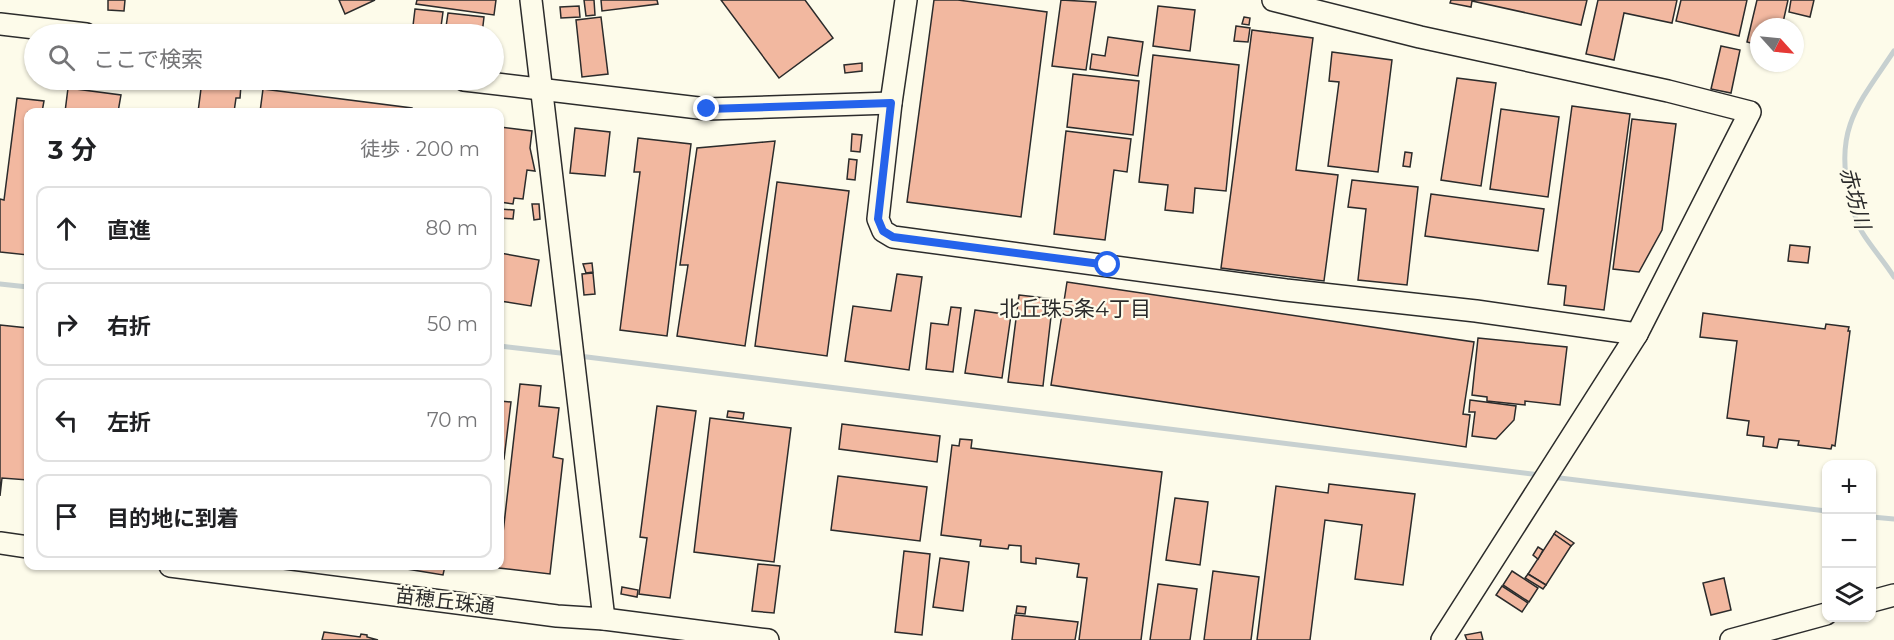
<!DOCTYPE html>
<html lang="ja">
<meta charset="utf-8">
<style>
body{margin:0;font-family:Montserrat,"Noto Sans JP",sans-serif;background:#f2f2f2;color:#202124}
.controls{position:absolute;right:18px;bottom:18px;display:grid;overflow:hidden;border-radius:12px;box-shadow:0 2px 4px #0004}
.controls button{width:54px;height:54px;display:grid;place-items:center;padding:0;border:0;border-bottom:2px solid #e0e0e0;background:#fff;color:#202124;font:30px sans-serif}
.compass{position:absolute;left:1750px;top:18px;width:54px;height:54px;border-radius:50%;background:#fff;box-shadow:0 2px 4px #0004;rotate:117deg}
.stop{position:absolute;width:18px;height:18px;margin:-14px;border:4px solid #2563eb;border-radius:50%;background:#fff}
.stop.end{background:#2563eb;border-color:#fff;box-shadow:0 2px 6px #0008}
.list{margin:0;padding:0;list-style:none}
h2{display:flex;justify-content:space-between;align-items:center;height:78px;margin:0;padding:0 24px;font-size:26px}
h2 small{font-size:20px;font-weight:400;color:#757577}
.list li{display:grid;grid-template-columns:39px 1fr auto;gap:18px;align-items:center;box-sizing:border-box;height:84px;margin:0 12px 12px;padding:0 12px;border:2px solid #e0e0e0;border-radius:12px}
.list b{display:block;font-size:22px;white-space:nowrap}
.list em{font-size:20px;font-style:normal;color:#757577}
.icon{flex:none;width:33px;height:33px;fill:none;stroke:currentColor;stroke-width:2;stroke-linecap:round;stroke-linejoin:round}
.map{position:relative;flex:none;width:1894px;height:640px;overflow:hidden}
.search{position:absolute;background:#fff;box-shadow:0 2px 4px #0004;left:24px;top:24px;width:480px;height:66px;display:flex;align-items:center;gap:15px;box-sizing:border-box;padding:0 21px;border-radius:33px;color:#757577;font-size:22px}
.panel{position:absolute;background:#fff;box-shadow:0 2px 4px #0004;left:24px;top:108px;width:480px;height:462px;border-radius:12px}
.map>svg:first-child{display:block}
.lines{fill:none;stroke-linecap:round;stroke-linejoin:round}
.stream{stroke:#c7d0d0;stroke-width:5}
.building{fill:#f2b8a0;stroke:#2b2b2b;stroke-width:1.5}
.minor-casing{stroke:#2b2b2b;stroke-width:24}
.minor{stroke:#fdfbea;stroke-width:21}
.route{stroke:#2563eb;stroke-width:8}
.labels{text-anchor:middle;stroke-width:4.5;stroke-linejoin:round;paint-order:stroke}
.street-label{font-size:20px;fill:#2b2b2b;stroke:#fdfbea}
.water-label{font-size:21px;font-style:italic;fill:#2b2b2b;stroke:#fdfbea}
.neighbourhood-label{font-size:21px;fill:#2b2b2b;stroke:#fdfbea}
</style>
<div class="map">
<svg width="1894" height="640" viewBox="0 0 1894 640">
<rect width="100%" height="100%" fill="#fdfbea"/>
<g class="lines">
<g class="stream">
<path d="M1894 51C1860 102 1834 128 1849 193 1852 205 1855 221 1862 232 1871 247 1884 261 1894 277"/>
<path d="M0 284 28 287"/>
<path d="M500 346 569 354"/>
<path d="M579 356 1540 475"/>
<path d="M1552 477 1826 511"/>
<path d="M1872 517 1894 519"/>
</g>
</g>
<g class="building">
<path d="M108 0H125L124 11 108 10Z"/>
<path d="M339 0H375L345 14Z"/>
<path d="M417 0H496L494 15 416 4Z"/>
<path d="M584 0H594L595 15 586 16Z"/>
<path d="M601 0H657L658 4 602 11Z"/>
<path d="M721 0H805L833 38 779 78Z"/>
<path d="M934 0H958L1047 12 1021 217 907 202Z"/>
<path d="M1061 0 1096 2 1086 70 1052 66Z"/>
<path d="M1451 0H1587L1581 25 1472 1 1471 7 1450 3Z"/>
<path d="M1598 0H1677L1672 23 1624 13 1614 60 1586 54Z"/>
<path d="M1681 0H1747L1739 36 1676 21Z"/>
<path d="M1757 0H1788L1782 27H1759V45L1747 42Z"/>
<path d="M1791 0H1814L1810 17 1789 12Z"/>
<path d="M579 6 580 17 561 18 560 7Z"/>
<path d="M1158 6 1195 10 1190 51 1153 46Z"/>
<path d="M415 9 443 12 440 34H412Z"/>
<path d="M448 13 484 17 482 34H445Z"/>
<path d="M601 17 608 74 582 77 576 20Z"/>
<path d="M1244 17 1250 18 1249 25 1242 24Z"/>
<path d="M1236 26 1250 28 1248 42 1234 41Z"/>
<path d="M1252 30 1313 38 1296 170 1338 175 1324 281 1221 268Z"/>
<path d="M1108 37 1143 42 1138 76 1090 69 1092 54 1105 56Z"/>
<path d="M1721 46 1740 50 1731 93 1711 89Z"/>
<path d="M1332 52 1392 60 1378 172 1328 166 1339 82 1329 81Z"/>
<path d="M1153 55 1239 65 1226 191 1195 188 1193 213 1165 210 1168 185 1139 182Z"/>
<path d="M862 63V71L845 73 844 65Z"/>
<path d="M1073 74 1139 81 1133 135 1067 127Z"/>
<path d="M1457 78 1496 83 1481 186 1441 180Z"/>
<path d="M202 81 241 85 240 98H236L234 112H198Z"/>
<path d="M68 88 121 95 118 112H65Z"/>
<path d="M263 89 412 108V112H260Z"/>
<path d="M17 98 44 101 42 112H28V255L0 252V199L4 200Z"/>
<path d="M1572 106 1630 114 1604 310 1564 305 1566 286 1548 284Z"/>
<path d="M1501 109 1559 117 1548 197 1490 189Z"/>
<path d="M1632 119 1676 124 1662 230 1639 272 1613 269Z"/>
<path d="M500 127 532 131 530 148 535 171 527 170 523 199 514 198 513 204 500 202Z"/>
<path d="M575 128 610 132 605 176 570 173Z"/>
<path d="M1066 131 1131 139 1127 172 1114 170 1105 240 1054 234Z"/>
<path d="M852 134 862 135 860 152 851 151Z"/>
<path d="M638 138 691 144 667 336 620 330 640 172H634Z"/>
<path d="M775 141 745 346 677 336 688 265H680L697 148Z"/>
<path d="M1405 152 1412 153 1410 167 1403 166Z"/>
<path d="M849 159 857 160 855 180 847 179Z"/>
<path d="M1352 180 1418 187 1407 285 1358 280 1366 209 1348 207Z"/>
<path d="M777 182 849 191 827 356 755 346Z"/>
<path d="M1431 194 1544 209 1538 251 1425 236Z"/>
<path d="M532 204H539L540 219 534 220Z"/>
<path d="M500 209 514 210 513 219 500 218Z"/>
<path d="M1790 245 1810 247 1808 263 1788 261Z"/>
<path d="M500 253 539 260 531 306 500 301Z"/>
<path d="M592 263 593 272 586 273 583 264Z"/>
<path d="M593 273 595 294 584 295 582 274Z"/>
<path d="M897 274 922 277 909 370 845 361 853 306 891 311Z"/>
<path d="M1067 282 1474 342 1463 414 1470 415 1466 447 1051 385Z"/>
<path d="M1019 295 1053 299 1043 386 1008 382Z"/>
<path d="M951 307 961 308 953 372 926 369 931 323 948 325Z"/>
<path d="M975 310 1011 315 1002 378 965 373Z"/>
<path d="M1703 313 1825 329 1826 324 1849 327 1848 331H1850L1835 446 1832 445 1831 449 1798 445 1799 441 1779 439 1777 448 1763 446 1764 437 1747 435 1749 421 1727 418 1737 341 1700 337Z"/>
<path d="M0 325 28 328V480L2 478 0 496Z"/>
<path d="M1478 338 1567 347 1560 405 1525 401V405L1487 401V397L1472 395Z"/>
<path d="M520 384 541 386 539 406 559 408 553 457 563 459 550 574 499 568Z"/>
<path d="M1470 400 1516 406 1514 420 1496 439 1472 436 1475 412H1469Z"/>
<path d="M500 401 511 402 504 459H500Z"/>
<path d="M657 406 696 411 670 598 639 594 647 538 640 537Z"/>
<path d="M728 411 744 413 743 419 727 417Z"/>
<path d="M710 418 791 428 774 562 694 552Z"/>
<path d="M842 424 940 436 937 462 839 449Z"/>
<path d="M960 439 972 440 971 448 1162 472 1141 640H1079L1087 578 1077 577 1079 564 1036 558V564L1021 562V546L1009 545 1008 549 980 546 981 540 941 535 952 445 959 446Z"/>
<path d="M838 476 927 487 920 541 831 530Z"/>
<path d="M1329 484 1415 494 1403 585 1355 579 1362 525 1325 520 1310 640H1257L1276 486 1328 493Z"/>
<path d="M1175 498 1208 502 1200 565 1166 560Z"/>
<path d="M1556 531 1574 543 1571 546 1554 534Z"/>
<path d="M1554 534 1571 546 1546 585 1528 574Z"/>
<path d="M1538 547 1543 550 1538 559 1533 555Z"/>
<path d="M904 551 930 554 922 635 895 632Z"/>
<path d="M940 558 969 562 963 611 933 607Z"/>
<path d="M758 564 780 566 774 613 752 611Z"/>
<path d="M371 566H396V569Z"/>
<path d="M401 566H445L443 575 401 568Z"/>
<path d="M1213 571 1259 577 1251 640H1204Z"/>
<path d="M1512 571 1538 588 1529 602 1503 585Z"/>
<path d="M1528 574 1546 585 1543 589 1525 578Z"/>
<path d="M1724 578 1731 610 1711 615 1703 583Z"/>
<path d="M1158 584 1197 589 1190 640H1150Z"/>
<path d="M1502 586 1528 603 1522 612 1496 595Z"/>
<path d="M622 587 638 590 637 597 621 594Z"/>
<path d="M1017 606 1026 607 1025 614 1016 613Z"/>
<path d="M1015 615 1078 622 1075 640H1012Z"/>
<path d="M324 632 360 637 361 634 367 635V637L378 640H322Z"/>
<path d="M1481 632 1483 640H1467L1465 635Z"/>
</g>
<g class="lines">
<defs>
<g id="minor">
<path d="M531 0 604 619"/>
<path d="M906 0 891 103 878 219 883 231 893 237 1286 290 1476 311 1637 334 1750 112 1668 91 1420 37 1273 0"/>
<path d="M0 24 86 34"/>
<path d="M464 80 707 109 891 103"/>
<path d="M0 543 28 547"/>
<path d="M170 566 557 616 604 619 768 640"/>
<path d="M1872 601 1894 595"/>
<path d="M1442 640 1637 334"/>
<path d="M1731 640 1826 614"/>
</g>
</defs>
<use href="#minor" class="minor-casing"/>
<use href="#minor" class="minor"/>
</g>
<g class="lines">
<path class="route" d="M707 109 891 103 878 219 883 231 893 237 1108 265"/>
</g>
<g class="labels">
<g class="street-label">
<text transform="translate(445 601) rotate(7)" y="7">苗穂丘珠通</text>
</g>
<g class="water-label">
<text transform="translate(1855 198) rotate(75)" y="7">赤坊川</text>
</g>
<g class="neighbourhood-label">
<text x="1075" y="316">北丘珠5条4丁目</text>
</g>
</g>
</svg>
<div class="controls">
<button>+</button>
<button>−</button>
<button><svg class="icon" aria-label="layers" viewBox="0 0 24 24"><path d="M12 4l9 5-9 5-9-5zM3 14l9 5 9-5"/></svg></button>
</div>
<svg class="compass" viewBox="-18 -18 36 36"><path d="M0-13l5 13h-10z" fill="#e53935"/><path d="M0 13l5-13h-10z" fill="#757577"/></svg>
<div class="stop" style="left:1108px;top:265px"></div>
<div class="stop end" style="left:707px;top:109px"></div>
<div class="search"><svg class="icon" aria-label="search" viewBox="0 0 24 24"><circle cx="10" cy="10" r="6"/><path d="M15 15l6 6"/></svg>ここで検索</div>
<section class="panel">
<h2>3 分<small>徒歩 · 200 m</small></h2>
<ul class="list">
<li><svg class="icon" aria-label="ahead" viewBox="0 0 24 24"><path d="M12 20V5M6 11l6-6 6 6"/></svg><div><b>直進</b></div><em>80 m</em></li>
<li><svg class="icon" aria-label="right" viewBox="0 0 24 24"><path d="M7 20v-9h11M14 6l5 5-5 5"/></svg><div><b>右折</b></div><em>50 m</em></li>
<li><svg class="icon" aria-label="left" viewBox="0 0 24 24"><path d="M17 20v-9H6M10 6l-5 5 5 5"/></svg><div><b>左折</b></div><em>70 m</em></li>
<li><svg class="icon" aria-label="arrive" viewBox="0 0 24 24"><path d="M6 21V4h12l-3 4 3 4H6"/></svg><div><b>目的地に到着</b></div></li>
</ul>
</section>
</div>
